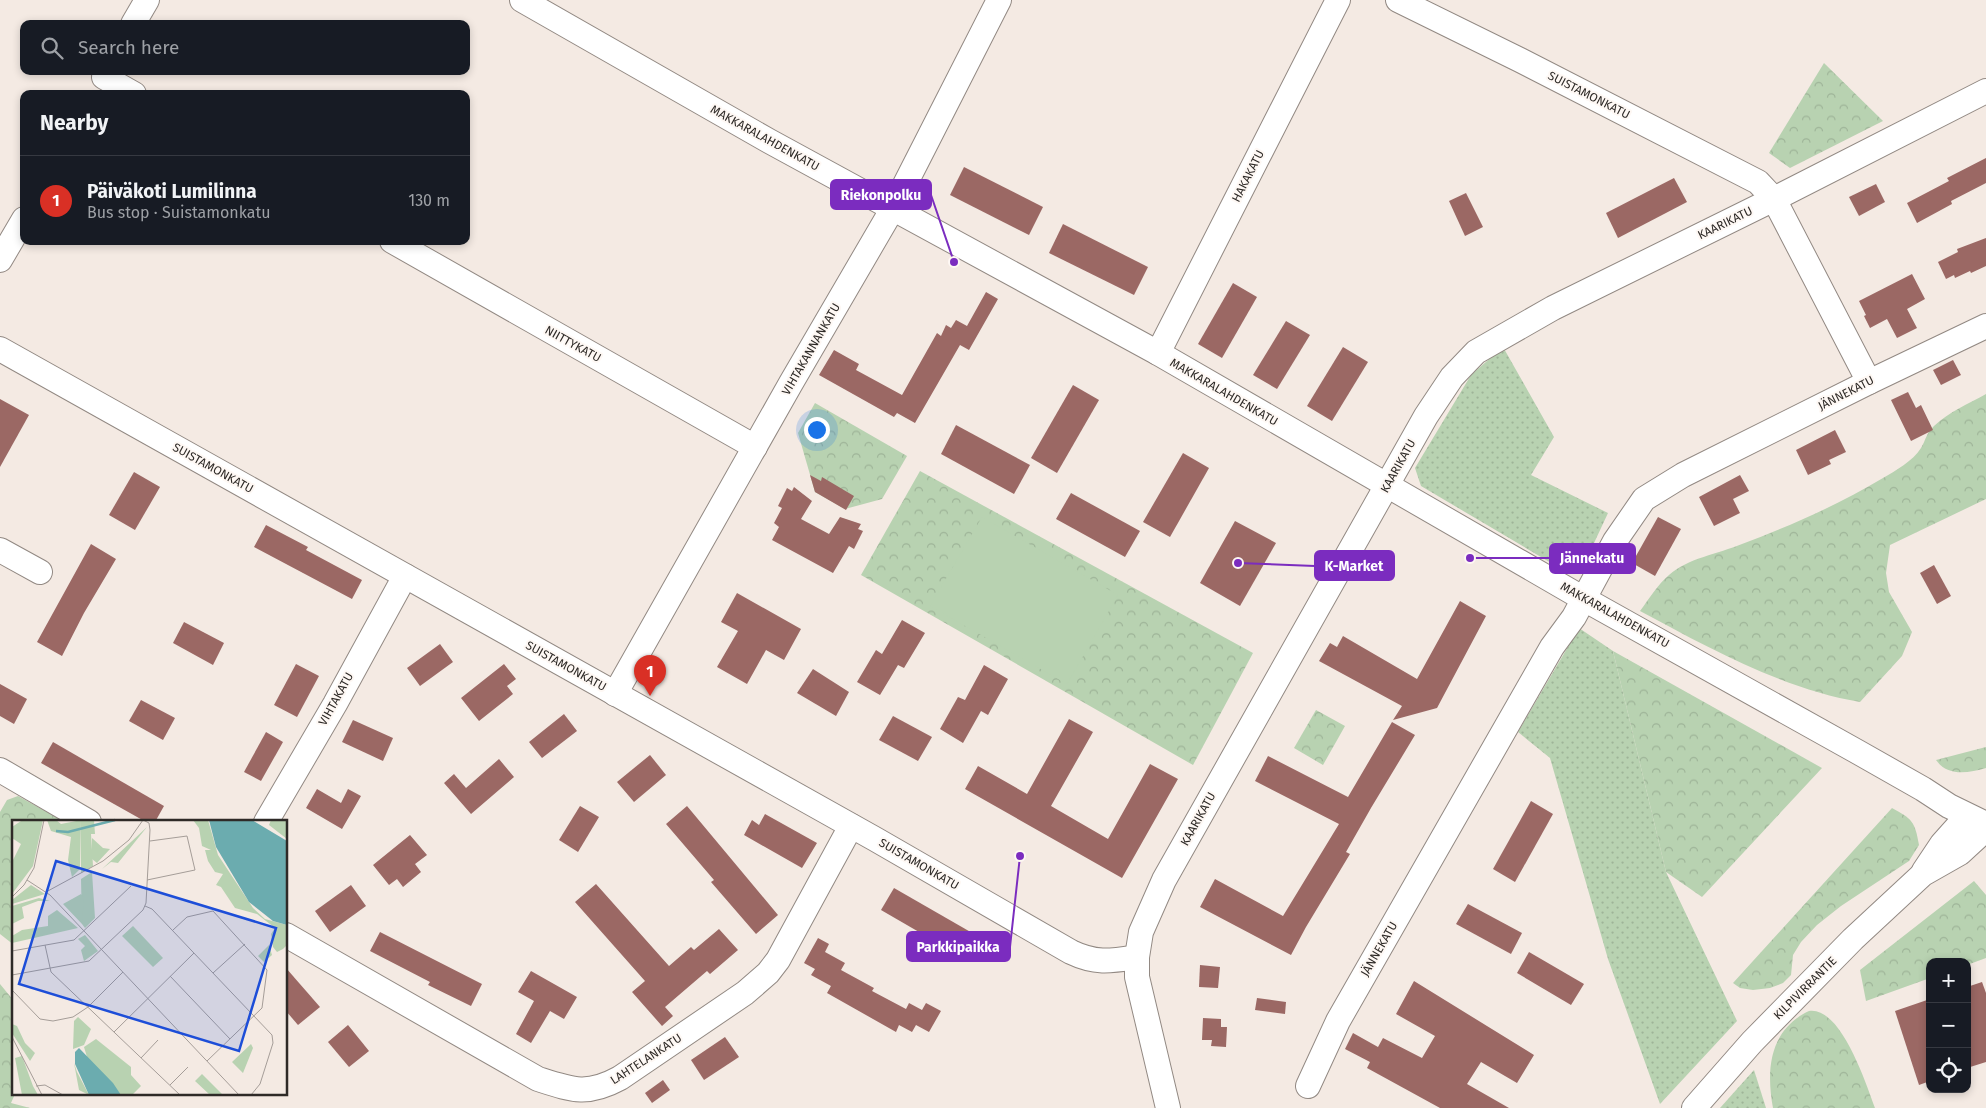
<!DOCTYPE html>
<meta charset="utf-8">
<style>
body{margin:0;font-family:"Fira Sans",sans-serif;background:#242831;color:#f1f3f6}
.controls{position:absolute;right:15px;bottom:15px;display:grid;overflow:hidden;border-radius:10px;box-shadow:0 2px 8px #0003}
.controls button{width:45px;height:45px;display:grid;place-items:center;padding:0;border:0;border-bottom:1px solid #363941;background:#171b24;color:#f1f3f6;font:25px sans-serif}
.you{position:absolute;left:816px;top:429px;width:18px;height:18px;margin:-12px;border:4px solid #fff;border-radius:50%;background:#1a73e8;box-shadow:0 0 0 8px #1a73e833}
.badge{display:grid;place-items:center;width:32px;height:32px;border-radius:50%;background:#d93025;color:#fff;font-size:16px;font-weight:700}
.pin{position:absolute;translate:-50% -41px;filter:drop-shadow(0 1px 2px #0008)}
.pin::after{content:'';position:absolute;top:26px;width:18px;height:15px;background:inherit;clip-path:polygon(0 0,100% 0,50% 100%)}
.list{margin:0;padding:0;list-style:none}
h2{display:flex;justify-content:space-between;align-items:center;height:65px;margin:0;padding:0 20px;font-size:21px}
h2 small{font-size:16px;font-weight:400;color:#9ea1a6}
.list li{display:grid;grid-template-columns:32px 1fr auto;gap:15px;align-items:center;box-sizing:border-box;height:90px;padding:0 20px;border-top:1px solid #363941}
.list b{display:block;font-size:19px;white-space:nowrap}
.list p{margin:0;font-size:16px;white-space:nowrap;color:#9ea1a6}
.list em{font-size:16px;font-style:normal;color:#9ea1a6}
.icon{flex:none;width:28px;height:28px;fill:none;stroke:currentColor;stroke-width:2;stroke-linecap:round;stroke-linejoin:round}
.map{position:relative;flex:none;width:1986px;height:1108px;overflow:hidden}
.search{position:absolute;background:#171b24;box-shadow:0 2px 8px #0003;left:20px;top:20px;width:450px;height:55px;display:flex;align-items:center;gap:12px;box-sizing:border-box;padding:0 18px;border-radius:10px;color:#9ea1a6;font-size:19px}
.panel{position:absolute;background:#171b24;box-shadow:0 2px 8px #0003;left:20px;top:90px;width:450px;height:155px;border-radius:10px}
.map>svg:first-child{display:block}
.grass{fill:url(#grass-dots)}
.forest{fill:url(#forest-crowns)}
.pitch{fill:#b8d2b1}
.building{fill:#9b6864}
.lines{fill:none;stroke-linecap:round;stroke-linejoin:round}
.minor-casing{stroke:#928983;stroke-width:26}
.minor{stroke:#fff;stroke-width:24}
.labels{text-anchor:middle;stroke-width:4;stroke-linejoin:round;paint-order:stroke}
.street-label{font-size:12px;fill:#2e2a27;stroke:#fef8f4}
.inset-river{fill:none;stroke:#6bacaf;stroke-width:2.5}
.inset-road{fill:none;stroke:#a59d98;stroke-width:1}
.view{fill:#1d4ed8;fill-opacity:0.15;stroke:#1d4ed8;stroke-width:2.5}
.inset-edge{fill:none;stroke:#2e2a27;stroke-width:2.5}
.leader{fill:none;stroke:#7b2cbf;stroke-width:2}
.callout-dot{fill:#7b2cbf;stroke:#fef8f4;stroke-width:2}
.callout{fill:#7b2cbf;stroke:#7b2cbf;stroke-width:2}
.callout-label{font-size:14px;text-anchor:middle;font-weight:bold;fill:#fff}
</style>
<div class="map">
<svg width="1986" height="1108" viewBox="0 0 1986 1108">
<defs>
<pattern id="grass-dots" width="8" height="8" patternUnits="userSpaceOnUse" patternTransform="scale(1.25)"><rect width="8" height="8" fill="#b8d2b1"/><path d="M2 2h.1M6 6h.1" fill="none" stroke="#9eb498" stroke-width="1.8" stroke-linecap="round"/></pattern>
<pattern id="forest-crowns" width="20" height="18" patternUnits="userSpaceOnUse" patternTransform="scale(1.25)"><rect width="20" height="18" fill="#b8d2b1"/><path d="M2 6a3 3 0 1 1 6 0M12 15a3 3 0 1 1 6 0" fill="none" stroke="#9eb498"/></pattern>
</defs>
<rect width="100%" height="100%" fill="#f4eae3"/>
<g class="grass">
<path d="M1503 347 1554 437 1531 475 1608 513 1588 556 1563 570 1421 486 1415 468 1471 375Z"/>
<path d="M1579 628 1613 651 1666 872 1737 1021 1660 1104 1608 959 1550 758 1518 732Z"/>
<path d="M1754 1070 1766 1108H1720Z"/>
</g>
<g class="forest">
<path d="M1824 63 1883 121 1790 168 1769 153Z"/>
<path d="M1986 394V499L1890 545 1886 573 1889 592 1912 632 1902 656 1860 702C1785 690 1707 647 1640 611 1649 599 1658 584 1669 575 1688 558 1718 554 1742 544 1790 526 1838 505 1883 478 1895 471 1913 461 1921 448 1926 440 1926 433 1934 426 1949 412 1968 404 1986 394Z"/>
<path d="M815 403 907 456 882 499 845 509 815 492 798 433Z"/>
<path d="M920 471 1253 653 1193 765 861 575Z"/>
<path d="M1613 651 1822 768 1702 897 1666 872Z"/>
<path d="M1316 710 1345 726 1323 765 1294 748Z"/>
<path d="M1986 747V768C1968 773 1948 777 1936 760Z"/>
<path d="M18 796 65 822H14V945L0 934V812L7 800Z"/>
<path d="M1892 808C1912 819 1915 821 1919 845L1909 861 1841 906 1817 925 1801 942 1793 955 1791 975 1783 983 1770 988 1753 990 1740 988 1733 983Z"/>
<path d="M1974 881 1986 895V958L1967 965V962H1930V978L1866 1001 1860 970Z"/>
<path d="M0 984 14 1001 15 1094 11 1103 30 1108H0Z"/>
<path d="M1809 1011C1841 1006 1866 1084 1875 1108H1773C1766 1070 1769 1030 1809 1011Z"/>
</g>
<path class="pitch" d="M982 517 1118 595 1067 684 930 606Z"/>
<g class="building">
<path d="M1986 158V183L1951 201 1952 204 1917 223 1907 203 1949 181 1947 178Z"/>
<path d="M964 167 1043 207 1029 235 950 195Z"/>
<path d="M1674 178 1687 202 1618 238 1606 213Z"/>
<path d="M1876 184 1885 202 1859 216 1849 197Z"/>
<path d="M1466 193 1483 227 1465 236 1449 201Z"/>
<path d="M1063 224 1148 267 1134 295 1049 253Z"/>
<path d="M1986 238V266L1971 273 1970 271 1955 278 1954 275 1946 279 1938 262 1958 252 1957 249Z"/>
<path d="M1912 274 1925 299 1907 309 1917 328 1897 338 1887 319 1870 328 1864 316 1866 315 1859 301Z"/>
<path d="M1233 283 1257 297 1222 358 1198 344Z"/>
<path d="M986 292 998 299 969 350 960 345 915 423 897 413 894 417 819 375 834 350 859 364 856 370 902 395 937 333 941 336 946 325 951 328 956 320 967 326Z"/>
<path d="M1286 321 1310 335 1277 389 1253 375Z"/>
<path d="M1343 347 1368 362 1332 421 1307 406Z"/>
<path d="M1953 360 1961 375 1941 385 1933 370Z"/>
<path d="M1073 385 1099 400 1057 473 1031 458Z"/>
<path d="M1908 392 1916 408 1921 405 1933 430 1911 441 1891 400Z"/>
<path d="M0 399 29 415 0 467Z"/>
<path d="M956 425 1030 465 1014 494 941 454Z"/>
<path d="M1835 430 1846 452 1829 460 1831 464 1808 475 1796 450Z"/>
<path d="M1183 453 1209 468 1170 537 1143 522Z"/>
<path d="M134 472 160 487 135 530 109 515Z"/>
<path d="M810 475 821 481 822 477 854 496 846 510 815 492Z"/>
<path d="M1740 475 1749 491 1733 499 1740 513 1714 526 1699 497Z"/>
<path d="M794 487 812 501 801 519 829 534 840 517 861 524 858 529 863 531 854 549 849 546 833 573 772 540 779 527 774 523 782 508 778 506 787 488 792 491Z"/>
<path d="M1071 493 1140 531 1125 557 1056 519Z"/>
<path d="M1658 517 1681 529 1655 576 1632 563Z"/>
<path d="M1235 521 1276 543 1240 606 1200 583Z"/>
<path d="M266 525 308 547 306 550 362 580 352 599 254 547Z"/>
<path d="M91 544 116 559 84 613 62 656 37 642Z"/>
<path d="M1934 565 1951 596 1937 604 1920 573Z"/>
<path d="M737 593 801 629 784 660 766 650 747 684 717 667 738 631 721 622Z"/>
<path d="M1460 601 1486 616 1437 708 1393 720 1402 706 1319 661 1330 643 1337 647 1343 636 1417 679Z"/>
<path d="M902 620 925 633 904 668 898 665 880 695 857 682 876 650 882 654Z"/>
<path d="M184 622 224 643 213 665 173 643Z"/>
<path d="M440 644 453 662 420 686 407 668Z"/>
<path d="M296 664 319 676 297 717 274 705Z"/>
<path d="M504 664 516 679 507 686 513 694 479 721 461 698Z"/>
<path d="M984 665 1008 679 988 715 981 711 963 743 940 729 958 697 965 700Z"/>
<path d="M813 669 849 692 836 716 797 693Z"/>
<path d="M0 684 27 699 14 724 0 716Z"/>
<path d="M141 700 175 718 163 740 129 721Z"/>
<path d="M564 714 577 731 542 758 529 742Z"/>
<path d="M893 716 932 737 918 761 879 740Z"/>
<path d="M1069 719 1093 732 1051 806 1108 839 1150 764 1178 779 1122 878 965 789 978 766 1027 794Z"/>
<path d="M353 720 393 738 383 761 342 742Z"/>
<path d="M1392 722 1415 735 1371 808 1346 852 1350 854 1306 927 1291 955 1200 907 1215 879 1283 916 1339 824 1255 781 1268 756 1348 797Z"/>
<path d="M266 732 283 742 261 781 244 772Z"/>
<path d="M53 742 164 806 155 822H146L41 763Z"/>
<path d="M650 755 666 775 634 802 617 782Z"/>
<path d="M499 759 514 777 471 814 444 783 454 774 466 788Z"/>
<path d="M317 789 341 803 348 789 361 796 342 829 306 808Z"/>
<path d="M1531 801 1553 814 1515 882 1493 869Z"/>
<path d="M580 806 599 817 578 852 559 840Z"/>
<path d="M687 806 778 915 756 934 711 882 714 880 666 824Z"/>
<path d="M765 814 817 843 802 868 744 835 752 820 759 825Z"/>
<path d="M410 835 427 855 415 864 421 872 403 887 397 879 389 885 373 865Z"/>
<path d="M596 884 669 966 691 947 694 950 719 929 738 950 710 974 707 971 665 1007 673 1016 662 1026 632 992 645 981 575 902Z"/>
<path d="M351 885 366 906 330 932 315 911Z"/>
<path d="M894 888 981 938 969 961 881 910Z"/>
<path d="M1468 904 1522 933 1511 954 1456 924Z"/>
<path d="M380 932 482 984 471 1006 428 985 430 982 370 951Z"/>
<path d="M818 938 829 944 825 952 845 963 841 970 874 988 872 991 906 1009 909 1003 922 1010 926 1003 941 1011 929 1032 916 1025 912 1032 899 1025 896 1032 827 993 831 986 811 975 815 969 804 963Z"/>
<path d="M1529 952 1584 984 1571 1005 1517 973Z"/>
<path d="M1200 965 1220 967 1218 988 1199 987Z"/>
<path d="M286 968 320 1007 298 1025 286 1011Z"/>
<path d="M531 971 577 997 564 1019 550 1011 531 1043 516 1034 534 1001 518 992Z"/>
<path d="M1414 981 1534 1055 1517 1083 1481 1062 1467 1084 1509 1108H1440L1367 1068 1370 1062 1345 1049 1353 1033 1378 1047 1383 1038 1422 1058 1435 1036 1396 1014Z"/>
<path d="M1982 982 1986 993V1062L1967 1068V987Z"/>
<path d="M1257 998 1286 1002 1285 1014 1255 1010Z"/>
<path d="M1930 999V1081L1919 1085 1895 1011Z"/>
<path d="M1203 1018 1221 1019V1027H1227L1226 1047 1211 1046 1212 1040H1202Z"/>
<path d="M348 1025 369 1051 349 1067 328 1042Z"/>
<path d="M725 1037 739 1057 704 1080 691 1060Z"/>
<path d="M663 1080 670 1090 652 1103 645 1093Z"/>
</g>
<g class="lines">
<defs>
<g id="minor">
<path d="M522 0 769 141 1158 353 1584 599 1856 751 1923 789 1949 806 1986 824"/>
<path d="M1398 0 1520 60 1758 182 1774 199 1869 382"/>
<path d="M133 24 147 0"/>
<path d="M104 77 134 94"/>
<path d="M392 241 755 447"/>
<path d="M0 260 24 219"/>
<path d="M0 349 875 839 1071 952C1096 964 1111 961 1137 957"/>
<path d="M1158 353 1338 0"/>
<path d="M0 550 40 572"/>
<path d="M615 694 791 383 893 208 999 0"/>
<path d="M0 770 89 822"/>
<path d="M266 822 335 704 405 576"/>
<path d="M1924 871 1942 844 1967 816"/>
<path d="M286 935 538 1079C572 1090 587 1096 620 1078L745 993 768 973 778 960 851 826"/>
<path d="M1308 1086 1338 1021 1552 647 1574 617 1615 541 1644 499 1683 475 1869 382 1986 326"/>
<path d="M1168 1108 1137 977V957L1141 932 1164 880 1426 416 1452 377 1476 352 1553 308 1774 199 1986 91"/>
<path d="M1694 1108 1752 1042 1853 939 1923 874 1960 853 1986 829"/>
</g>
</defs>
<use href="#minor" class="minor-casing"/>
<use href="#minor" class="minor"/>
</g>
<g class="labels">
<g class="street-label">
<text transform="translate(1589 95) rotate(27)" y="4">SUISTAMONKATU</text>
<text transform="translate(765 138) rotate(29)" y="4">MAKKARALAHDENKATU</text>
<text transform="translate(1248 176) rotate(-63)" y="4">HAKAKATU</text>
<text transform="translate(1725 223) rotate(-26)" y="4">KAARIKATU</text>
<text transform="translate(573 344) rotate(29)" y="4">NIITTYKATU</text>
<text transform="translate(811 349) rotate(-60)" y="4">VIHTAKANNANKATU</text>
<text transform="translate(1224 392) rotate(30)" y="4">MAKKARALAHDENKATU</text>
<text transform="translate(1846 393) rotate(-27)" y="4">JÄNNEKATU</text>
<text transform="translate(1398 466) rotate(-61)" y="4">KAARIKATU</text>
<text transform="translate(213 468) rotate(29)" y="4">SUISTAMONKATU</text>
<text transform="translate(1615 615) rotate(29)" y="4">MAKKARALAHDENKATU</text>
<text transform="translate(566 666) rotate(29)" y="4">SUISTAMONKATU</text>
<text transform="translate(336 699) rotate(-61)" y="4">VIHTAKATU</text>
<text transform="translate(1198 819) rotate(-61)" y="4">KAARIKATU</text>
<text transform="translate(919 864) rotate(30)" y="4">SUISTAMONKATU</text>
<text transform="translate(1379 949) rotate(-60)" y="4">JÄNNEKATU</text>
<text transform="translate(1805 988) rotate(-45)" y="4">KILPIVIRRANTIE</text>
<text transform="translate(646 1059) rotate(-33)" y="4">LAHTELANKATU</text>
</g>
</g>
<g transform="translate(12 820)">
<rect width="275" height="275" fill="#f4eae3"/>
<path d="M69 0H82L83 14H79L81 46 69 53ZM80 52 83 98 73 108 70 104 69 59ZM73 115 86 131 72 141 69 130 73 126 66 119Z" fill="#b8d2b1"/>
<path d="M21 0H31L21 46 0 74V42L9 24 0 18V7L9 1ZM35 0H44L49 4 69 0 68 49 60 57 56 40 59 17 39 11ZM181 0H196L206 35 241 88 253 99 275 105V125L271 129 265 132 261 127 259 114 263 108 245 94 223 88 209 67 204 65 211 54 203 52 196 41 193 30H199L190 26 187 8ZM259 0H275V19L257 5ZM135 7 106 43 99 42 90 49ZM80 18 91 28 98 29 85 43 80 39ZM19 65 33 74 0 84V80ZM69 74 72 78 70 104 51 84ZM27 78 38 81H26L10 87 12 98 0 104V86ZM45 90 66 108 0 123V116L10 110 36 106V96ZM121 106 151 138 141 147 110 116ZM257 125 260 135 252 142 246 136ZM66 197 79 209 72 225 61 229 62 201ZM0 204 5 206 13 223 23 233 18 241 0 213ZM84 219 119 247V255L129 266 120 275H109L75 237 72 227ZM239 224 241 228 231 253 220 242ZM10 236 21 266 26 275H10L3 238ZM62 243 65 252 77 275 67 270ZM190 254 211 275H198L183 261Z" fill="#b8d2b1"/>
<path d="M132 119 144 132 136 140 123 127Z" fill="#b8d2b1"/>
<path d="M197 0H240L275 21V105L261 101 237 82 204 27ZM67 228 101 263 109 275H77L63 244V232Z" fill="#6bacaf"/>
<path class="inset-river" d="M44 11 56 12 103 0"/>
<path class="inset-road" d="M15 60 38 75 227 275M135 60 183 50 175 16 138 21M34 72 91 41 117 20 131 0M0 77 12 65 22 48 32 0M133 86 140 89 260 215 261 223 248 264 239 275M161 110 175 97 201 91 255 150 250 188 195 241M33 125 39 152 168 275M0 131 62 120 119 66M201 153 233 124M0 155 77 141 131 90 134 83 138 10 137 3 131 0M158 156 218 219M0 170 28 199 41 201 61 197 76 187 111 152M102 212 182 133M0 217 30 275M129 238 146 220M158 265 176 247M24 266 33 265 51 275"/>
<path class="view" d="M44 41 264 108 227 231 7 164Z"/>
<rect width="275" height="275" class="inset-edge"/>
</g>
<path class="leader" d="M954 262L931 195M1470 558L1550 558M1238 563L1315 566M1020 856L1010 947"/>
<g class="callout-dot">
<circle cx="954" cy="262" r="5"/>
<circle cx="1470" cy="558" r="5"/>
<circle cx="1238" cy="563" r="5"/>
<circle cx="1020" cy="856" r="5"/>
</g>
<g class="callout">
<rect x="831" y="180" width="100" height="29" rx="5"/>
<rect x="1550" y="544" width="85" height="29" rx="5"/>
<rect x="1315" y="551" width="79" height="29" rx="5"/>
<rect x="907" y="932" width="103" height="29" rx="5"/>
</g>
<g class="callout-label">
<text x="881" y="200">Riekonpolku</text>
<text x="1592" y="563">Jännekatu</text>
<text x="1354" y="571">K-Market</text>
<text x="958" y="952">Parkkipaikka</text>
</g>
</svg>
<div class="controls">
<button>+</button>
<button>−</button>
<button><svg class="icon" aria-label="locate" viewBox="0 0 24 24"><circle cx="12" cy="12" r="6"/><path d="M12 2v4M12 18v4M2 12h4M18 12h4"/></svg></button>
</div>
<div class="you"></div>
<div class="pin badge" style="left:650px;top:696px">1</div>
<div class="search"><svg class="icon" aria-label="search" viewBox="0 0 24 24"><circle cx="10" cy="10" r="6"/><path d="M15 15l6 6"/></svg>Search here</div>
<section class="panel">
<h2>Nearby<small></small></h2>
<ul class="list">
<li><span class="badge">1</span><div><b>Päiväkoti Lumilinna</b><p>Bus stop · Suistamonkatu</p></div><em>130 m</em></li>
</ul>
</section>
</div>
